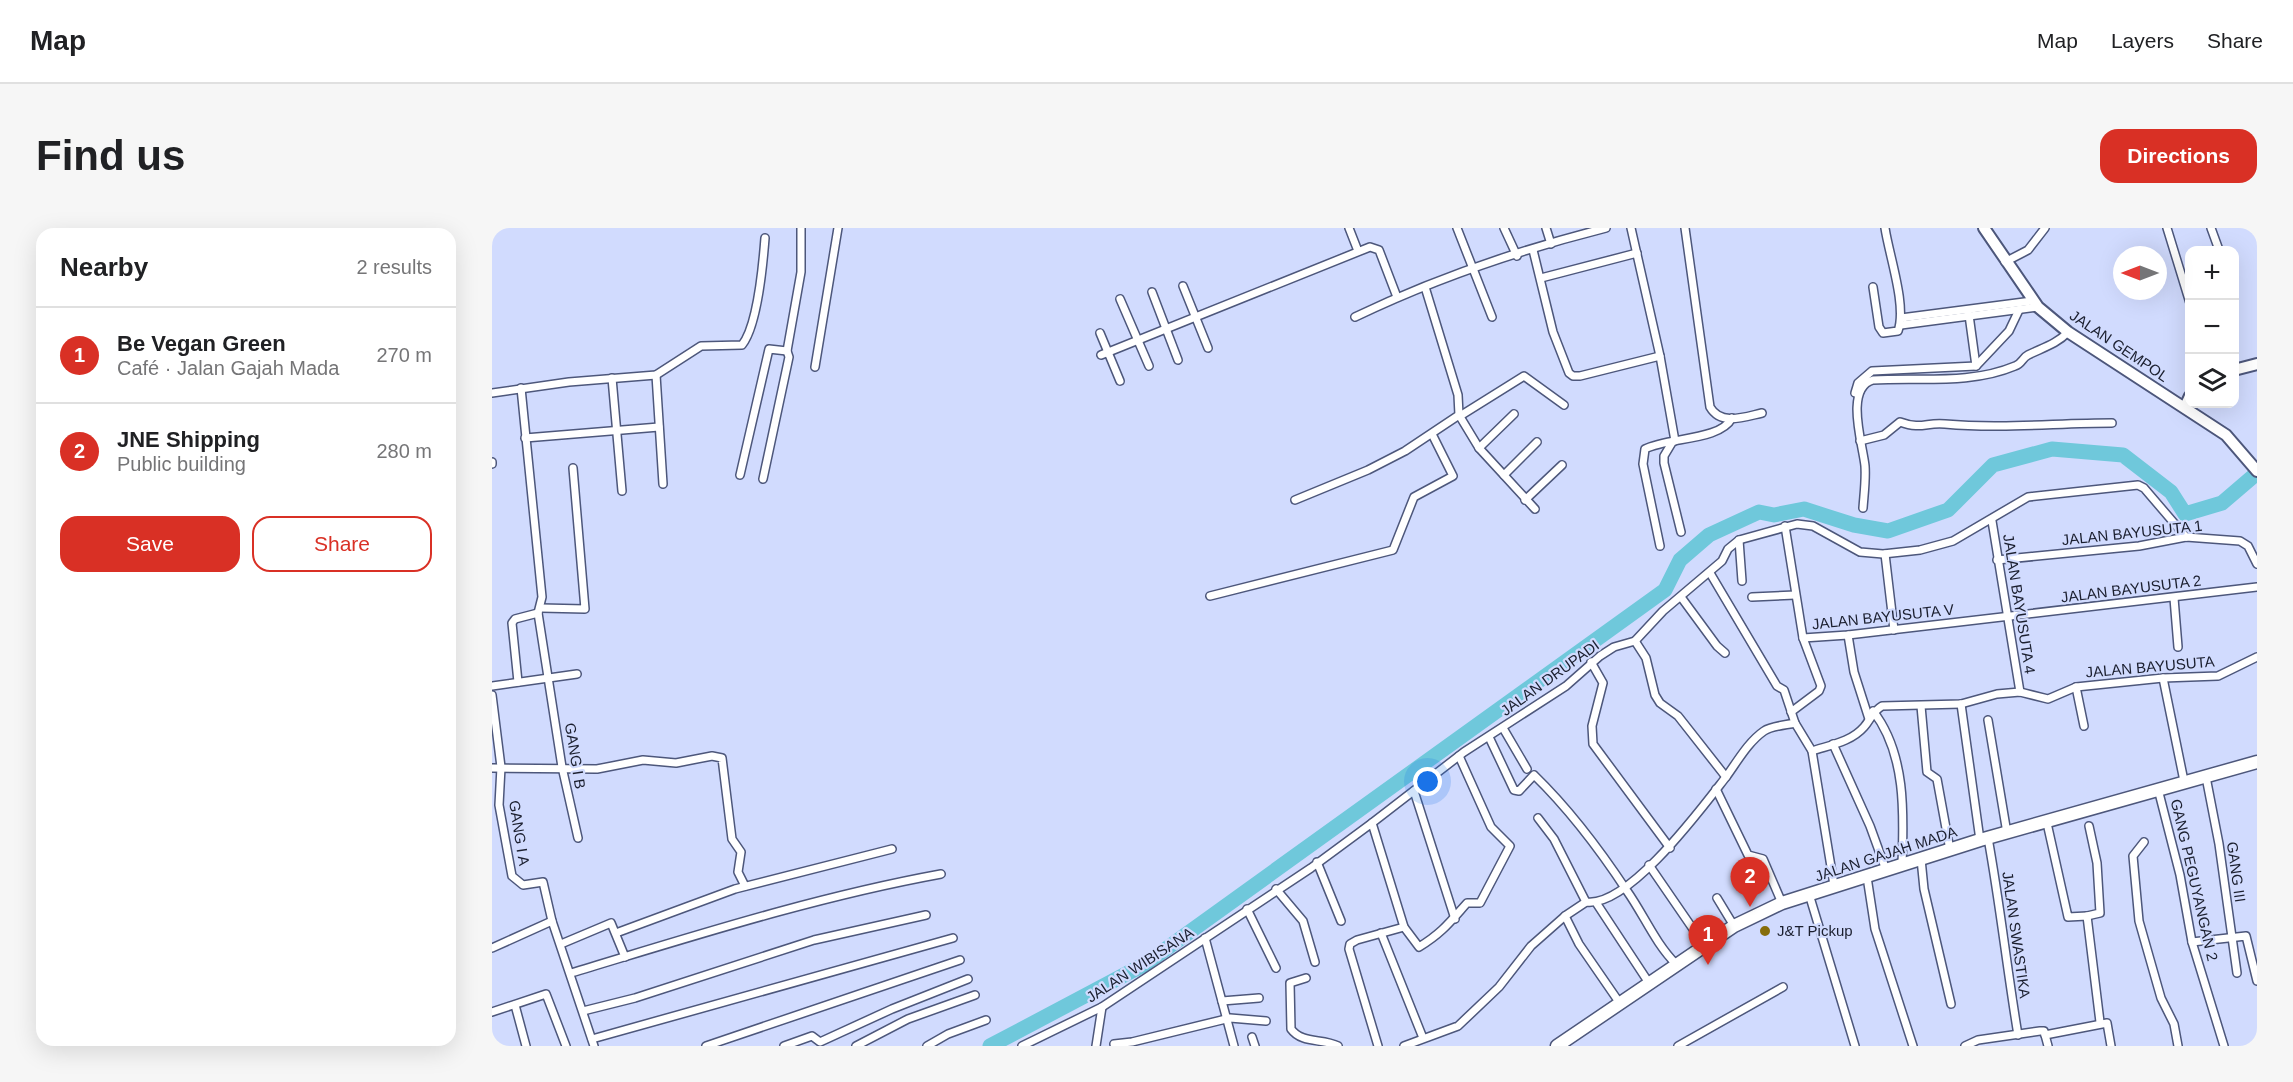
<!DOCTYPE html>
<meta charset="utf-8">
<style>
body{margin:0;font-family:Helvetica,sans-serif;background:#f6f6f6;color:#202124}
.controls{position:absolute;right:18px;top:18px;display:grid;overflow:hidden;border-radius:12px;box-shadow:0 6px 24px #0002}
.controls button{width:54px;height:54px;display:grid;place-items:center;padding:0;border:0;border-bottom:2px solid #e0e0e0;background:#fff;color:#202124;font:30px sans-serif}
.compass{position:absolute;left:1621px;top:18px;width:54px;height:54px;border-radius:50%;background:#fff;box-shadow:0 6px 24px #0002;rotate:270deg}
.you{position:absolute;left:936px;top:554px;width:21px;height:21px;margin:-15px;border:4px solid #fff;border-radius:50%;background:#1a73e8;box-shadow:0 0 0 9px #1a73e833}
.badge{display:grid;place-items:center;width:39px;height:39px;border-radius:50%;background:#d93025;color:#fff;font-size:20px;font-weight:700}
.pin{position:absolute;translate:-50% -50px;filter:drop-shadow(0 2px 3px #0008)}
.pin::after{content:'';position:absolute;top:32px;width:21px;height:18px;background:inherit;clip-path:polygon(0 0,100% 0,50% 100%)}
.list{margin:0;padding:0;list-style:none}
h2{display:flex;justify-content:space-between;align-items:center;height:78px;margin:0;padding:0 24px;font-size:26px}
h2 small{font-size:20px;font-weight:400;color:#757577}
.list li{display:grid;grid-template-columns:39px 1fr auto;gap:18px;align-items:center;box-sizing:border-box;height:96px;padding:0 24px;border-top:2px solid #e0e0e0}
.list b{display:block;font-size:22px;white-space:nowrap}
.list p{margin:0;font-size:20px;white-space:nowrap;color:#757577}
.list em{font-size:20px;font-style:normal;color:#757577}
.actions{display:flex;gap:12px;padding:18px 24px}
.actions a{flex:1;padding:14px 0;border:2px solid #d93025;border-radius:18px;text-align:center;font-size:21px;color:#d93025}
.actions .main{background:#d93025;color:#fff}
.icon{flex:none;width:33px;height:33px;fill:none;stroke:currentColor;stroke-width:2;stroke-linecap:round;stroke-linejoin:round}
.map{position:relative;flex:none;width:1765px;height:818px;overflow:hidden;border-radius:18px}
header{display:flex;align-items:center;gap:36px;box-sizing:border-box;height:84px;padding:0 30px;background:#fff;border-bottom:2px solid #e0e0e0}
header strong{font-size:28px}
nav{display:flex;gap:33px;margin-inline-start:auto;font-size:21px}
.intro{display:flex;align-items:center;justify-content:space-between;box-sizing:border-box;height:144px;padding:0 36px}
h1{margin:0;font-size:42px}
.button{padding:15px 27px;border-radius:18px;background:#d93025;color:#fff;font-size:21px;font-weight:700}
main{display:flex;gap:36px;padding:0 36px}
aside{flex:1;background:#fff;border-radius:18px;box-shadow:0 6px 24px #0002}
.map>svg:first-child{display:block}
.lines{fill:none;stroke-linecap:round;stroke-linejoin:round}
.river{stroke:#6fc8db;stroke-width:15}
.street-casing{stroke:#4d577b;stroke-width:10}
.secondary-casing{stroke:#4d577b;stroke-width:14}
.highway-casing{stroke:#4d577b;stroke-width:15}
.street{stroke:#fff;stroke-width:7}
.secondary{stroke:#fff;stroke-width:10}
.highway{stroke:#fff;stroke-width:12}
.poi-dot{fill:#866d0b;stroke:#d1dbfe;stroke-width:2}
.labels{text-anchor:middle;stroke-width:4.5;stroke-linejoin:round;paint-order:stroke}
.street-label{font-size:15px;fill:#1b1f2f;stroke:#d1dbfe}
.poi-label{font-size:15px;fill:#1b1f2f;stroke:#d1dbfe;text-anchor:start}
</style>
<header>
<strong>Map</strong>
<nav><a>Map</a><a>Layers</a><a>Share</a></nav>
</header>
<div class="intro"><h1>Find us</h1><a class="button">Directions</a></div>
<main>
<aside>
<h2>Nearby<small>2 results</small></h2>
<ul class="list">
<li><span class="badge">1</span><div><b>Be Vegan Green</b><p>Café · Jalan Gajah Mada</p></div><em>270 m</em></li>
<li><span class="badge">2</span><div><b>JNE Shipping</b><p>Public building</p></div><em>280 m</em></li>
</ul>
<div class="actions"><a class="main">Save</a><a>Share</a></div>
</aside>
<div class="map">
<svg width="1765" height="818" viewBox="0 0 1765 818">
<rect width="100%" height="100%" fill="#d1dbfe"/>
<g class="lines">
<path class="river" d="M498 818 653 736 1173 362 1188 332 1217 307 1267 284 1282 287 1312 281 1362 297 1396 303 1456 282 1501 237 1560 221 1631 227 1679 264 1693 286 1730 275 1765 245"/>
<defs>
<g id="street">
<path d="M857 0 866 23"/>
<path d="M965 0 1000 89"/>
<path d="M1012 0 1025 28"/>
<path d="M1054 0 1059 16"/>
<path d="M1139 0 1168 128 1183 213"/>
<path d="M1193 0 1218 179C1229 198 1252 189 1270 185"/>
<path d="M1675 0 1698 75"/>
<path d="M1719 0 1727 22"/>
<path d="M1041 22 1061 104 1077 145 1081 148H1088L1168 128"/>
<path d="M1513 34 1536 22 1553 0"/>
<path d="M1049 50 1145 25"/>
<path d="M691 58 716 120"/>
<path d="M1381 59 1387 99 1391 105 1406 103C1415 78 1397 27 1393 0"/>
<path d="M660 64 686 132"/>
<path d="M628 71 657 138"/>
<path d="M1477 87 1484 138"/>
<path d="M863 89C940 52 1031 21 1114 0"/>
<path d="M1409 90 1540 73"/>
<path d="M1409 97 1546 79"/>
<path d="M608 105 628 153"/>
<path d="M609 127 878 19 887 22 905 69"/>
<path d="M323 139 346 0"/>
<path d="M164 147 171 256"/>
<path d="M120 150 130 263"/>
<path d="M29 160 50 369 46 385 70 539 86 610"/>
<path d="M0 165 77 154 164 147 209 118 250 117C266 97 271 36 273 10"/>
<path d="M1363 165 1366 155 1380 143 1484 138 1517 103 1527 82"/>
<path d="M967 187 987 220 1043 281"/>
<path d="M968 188 1032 148 1072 177"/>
<path d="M33 210 167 199"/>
<path d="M1181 213 1172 228V235L1189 304"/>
<path d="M1368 213 1392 207 1408 194C1430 202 1434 194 1453 196 1509 201 1564 195 1620 195"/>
<path d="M987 220 1022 186"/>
<path d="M0 234V236"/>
<path d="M248 247 277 121 295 123"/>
<path d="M1012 247 1045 214"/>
<path d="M271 251 297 129 295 123 309 44V0"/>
<path d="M803 272 876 242 913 223 967 187 966 167 933 59"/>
<path d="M1033 272 1070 237"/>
<path d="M1371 280C1372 266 1374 252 1373 238 1371 217 1352 160 1381 152 1428 149 1478 157 1523 138 1530 136 1530 130 1536 127 1550 120 1565 116 1576 104"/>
<path d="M1500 293 1528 464"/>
<path d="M1293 298 1311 410 1329 458 1327 463 1299 484"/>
<path d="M1247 312 1250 353"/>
<path d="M1168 318 1151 236 1153 221C1176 209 1228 213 1240 190"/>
<path d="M1393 326 1402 402"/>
<path d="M1505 332 1647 318 1694 309 1748 313 1756 318 1765 336"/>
<path d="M1218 345 1285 458 1292 462 1303 495 1320 523 1342 657"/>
<path d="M718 368 901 322 922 269 961 248 940 206"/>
<path d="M1189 369 1225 418 1233 425"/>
<path d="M1260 369 1303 367"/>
<path d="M1682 370 1686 419"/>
<path d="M49 380 93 381 81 240"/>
<path d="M1356 407 1362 444 1377 491"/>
<path d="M1311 410 1356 407 1765 359"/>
<path d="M1143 413 1154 430 1163 467 1168 475 1186 488 1234 549"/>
<path d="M1099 434 1111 455 1100 498 1101 516 1178 620"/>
<path d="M1671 450 1692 553"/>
<path d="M26 454 20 395 23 391 46 385"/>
<path d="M0 458 85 446"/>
<path d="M1584 459 1592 498"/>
<path d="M0 467 9 539 7 577 20 648 31 657 51 654 60 693 102 818"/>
<path d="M1469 476 1488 612"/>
<path d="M1429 478 1435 544 1445 551 1458 622"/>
<path d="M1381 483C1414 525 1412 586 1410 636"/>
<path d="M1496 492 1515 605"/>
<path d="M1011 500 1035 541"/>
<path d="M997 509 1022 562 1027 563 1042 547C1077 581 1108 622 1135 663 1152 687 1163 715 1184 736"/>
<path d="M1341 516 1378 598 1394 642"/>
<path d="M1320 523C1338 517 1359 514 1372 499 1379 491 1380 484 1390 478L1469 476 1505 466 1528 464 1556 471 1584 459 1671 450 1726 448 1765 429"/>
<path d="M0 540 105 541 151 532 184 535 220 528 230 530 240 611 249 624 246 644 253 658"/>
<path d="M1714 549 1727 616 1745 745"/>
<path d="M1224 561 1256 627 1271 631 1290 675"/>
<path d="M1666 561 1688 647 1700 714 1732 818"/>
<path d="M922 563 963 691"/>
<path d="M1046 590 1062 611 1094 674"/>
<path d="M880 595 972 524 1074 458 1108 428 1122 419 1143 413 1171 383 1230 333 1236 321 1247 312 1305 296 1321 298 1368 324 1391 326 1428 322 1461 313 1536 269 1646 257 1652 260 1694 309"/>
<path d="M1555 595 1576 689 1595 688 1608 794"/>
<path d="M1496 610C1508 676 1515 741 1526 807"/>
<path d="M1652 614 1641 628 1647 693 1669 770 1682 796 1686 818"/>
<path d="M1429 631 1432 661 1459 776"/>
<path d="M825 634 849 693"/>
<path d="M1157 637 1212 717"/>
<path d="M1375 649 1383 701 1421 818"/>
<path d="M784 661 811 693 823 734"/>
<path d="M1317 666 1363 818"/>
<path d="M1225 670 1242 698"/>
<path d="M1105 676 1157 755"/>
<path d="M755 681 784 740"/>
<path d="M1073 688 1087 716 1127 774"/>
<path d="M1595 688 1608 685 1605 635 1597 598"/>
<path d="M124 705 243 661 400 621"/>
<path d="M889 705 931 810"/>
<path d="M713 710 742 818"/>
<path d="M1700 714 1754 708 1765 753"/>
<path d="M69 716 119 695 133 729"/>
<path d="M0 720 60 693"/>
<path d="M79 745C202 708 323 669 449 646"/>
<path d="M814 750 798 755 799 801C810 816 830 810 846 818"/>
<path d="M730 773 767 770"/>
<path d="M23 777 34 818"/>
<path d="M91 783 143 770 322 712 434 687"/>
<path d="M0 784 54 766 74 818"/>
<path d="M1553 807 1615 795 1619 818"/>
<path d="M760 809 763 818"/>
<path d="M100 811 461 710"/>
<path d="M0 816 1 818"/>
<path d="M622 816 640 814 738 790 774 793"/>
<path d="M214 818 468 732"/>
<path d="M292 818 320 808 328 814 400 781 476 751"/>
<path d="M364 818 416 791 483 767"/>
<path d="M435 818 456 806 494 792"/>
<path d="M530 818 610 779 819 640 880 595 912 699 927 719C950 705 958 694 975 675H988L1018 618 999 599 967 528"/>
<path d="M604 818 610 779"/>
<path d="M886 818 857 721 858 716 865 712 912 699"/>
<path d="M912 818 966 798 1007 759 1039 718 1073 688 1094 674C1136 680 1209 581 1234 549 1245 534 1256 514 1272 503 1279 498 1294 497 1303 495"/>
<path d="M1186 818 1291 759"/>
<path d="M1473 818 1486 812 1548 803H1552L1556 818"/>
</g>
<g id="secondary">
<path d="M1492 0 1546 79 1576 104 1734 207 1765 243"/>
<path d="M1742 142 1765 136"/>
<path d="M1693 179 1698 168"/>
</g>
<path id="highway" d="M1065 818 1242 698 1290 675 1488 612 1765 534"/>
</defs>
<use href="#street" class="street-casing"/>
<use href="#secondary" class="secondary-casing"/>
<use href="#highway" class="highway-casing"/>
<use href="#street" class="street"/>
<use href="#secondary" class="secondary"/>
<use href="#highway" class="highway"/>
</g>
<circle class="poi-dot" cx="1273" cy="703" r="6"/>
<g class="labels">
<g class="street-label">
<text transform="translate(1627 118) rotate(34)" y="5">JALAN GEMPOL</text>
<text transform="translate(1640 305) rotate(-6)" y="5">JALAN BAYUSUTA 1</text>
<text transform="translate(1639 361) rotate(-7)" y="5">JALAN BAYUSUTA 2</text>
<text transform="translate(1527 376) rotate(81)" y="5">JALAN BAYUSUTA 4</text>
<text transform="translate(1391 389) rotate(-6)" y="5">JALAN BAYUSUTA V</text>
<text transform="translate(1658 439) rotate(-5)" y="5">JALAN BAYUSUTA</text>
<text transform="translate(1058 450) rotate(-36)" y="5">JALAN DRUPADI</text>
<text transform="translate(83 528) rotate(81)" y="5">GANG I B</text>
<text transform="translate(27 605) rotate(81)" y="5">GANG I A</text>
<text transform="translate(1394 626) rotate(-18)" y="5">JALAN GAJAH MADA</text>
<text transform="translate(1744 644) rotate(82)" y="5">GANG III</text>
<text transform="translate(1702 652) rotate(77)" y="5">GANG PEGUYANGAN 2</text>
<text transform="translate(1524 707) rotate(82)" y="5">JALAN SWASTIKA</text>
<text transform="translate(648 737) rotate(-33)" y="5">JALAN WIBISANA</text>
</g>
<g class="poi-label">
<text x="1285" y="708">J&amp;T Pickup</text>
</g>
</g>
</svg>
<div class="controls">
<button>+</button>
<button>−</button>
<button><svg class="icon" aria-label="layers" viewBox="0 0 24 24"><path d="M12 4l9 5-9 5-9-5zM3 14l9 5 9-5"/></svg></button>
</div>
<svg class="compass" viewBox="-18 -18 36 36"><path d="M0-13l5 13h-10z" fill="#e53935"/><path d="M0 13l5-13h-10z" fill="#757577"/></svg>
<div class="you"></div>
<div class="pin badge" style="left:1216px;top:737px">1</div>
<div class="pin badge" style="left:1258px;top:679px">2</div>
</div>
</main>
